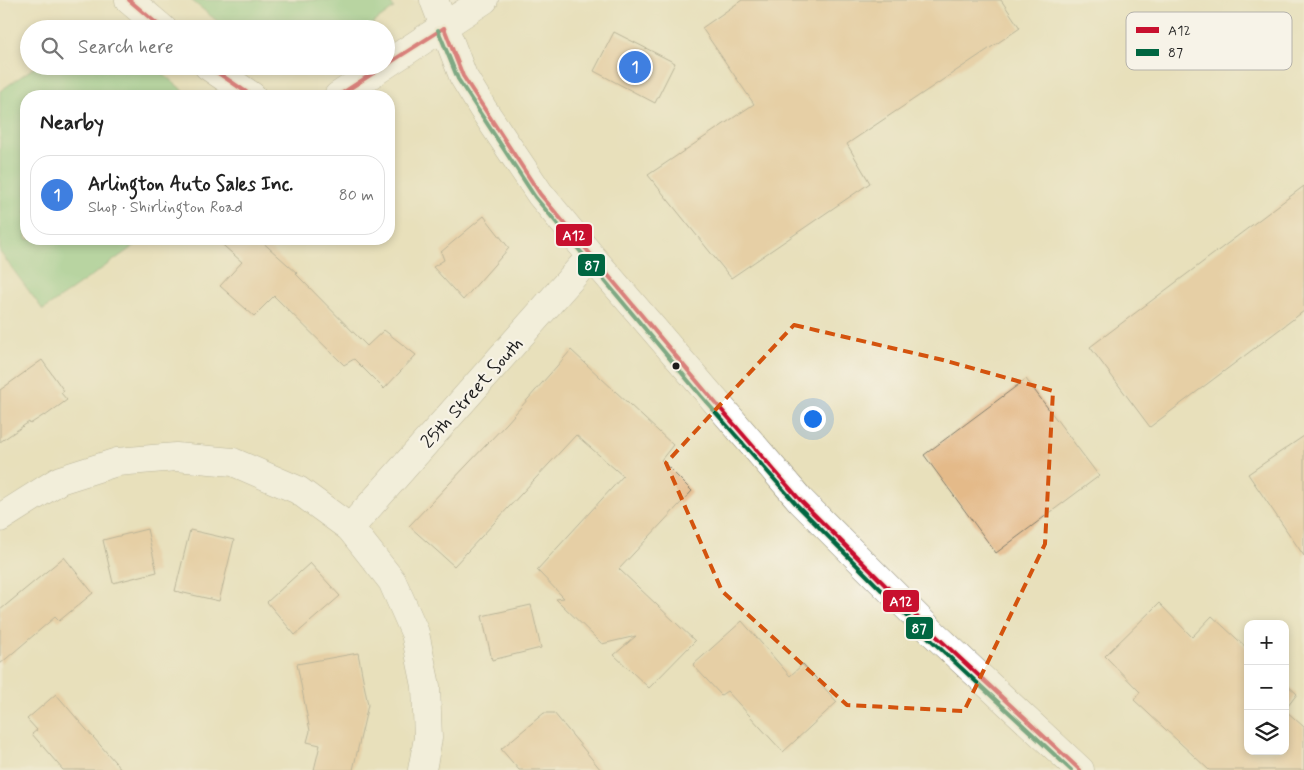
<!DOCTYPE html>
<meta charset="utf-8">
<style>
body{margin:0;font-family:Mynerve,sans-serif;background:#f6f6f6;color:#222}
.controls{position:absolute;right:15px;bottom:15px;display:grid;overflow:hidden;border-radius:10px;box-shadow:0 2px 8px #0003}
.controls button{width:45px;height:45px;display:grid;place-items:center;padding:0;border:0;border-bottom:1px solid #e0e0e0;background:#fff;color:#222;font:25px sans-serif}
.you{position:absolute;left:812px;top:418px;width:18px;height:18px;margin:-12px;border:4px solid #fff;border-radius:50%;background:#1a73e8;box-shadow:0 0 0 8px #1a73e833}
.badge{display:grid;place-items:center;width:32px;height:32px;border-radius:50%;background:#2563eb;color:#fff;font-size:16px;font-weight:700}
.pin{position:absolute;translate:-50% -50%;border:2px solid #fff;box-shadow:0 1px 5px #0006}
.list{margin:0;padding:0;list-style:none}
h2{display:flex;justify-content:space-between;align-items:center;height:65px;margin:0;padding:0 20px;font-size:21px}
h2 small{font-size:16px;font-weight:400;color:#767676}
.list li{display:grid;grid-template-columns:32px 1fr auto;gap:15px;align-items:center;box-sizing:border-box;height:80px;margin:0 10px 10px;padding:0 10px;border:1px solid #e0e0e0;border-radius:20px}
.list b{display:block;font-size:19px;white-space:nowrap}
.list p{margin:0;font-size:16px;white-space:nowrap;color:#767676}
.list em{font-size:16px;font-style:normal;color:#767676}
.icon{flex:none;width:28px;height:28px;fill:none;stroke:currentColor;stroke-width:2;stroke-linecap:round;stroke-linejoin:round}
.map{position:relative;flex:none;width:1304px;height:770px;overflow:hidden}
.search{position:absolute;background:#fff;box-shadow:0 2px 8px #0003;left:20px;top:20px;width:375px;height:55px;display:flex;align-items:center;gap:12px;box-sizing:border-box;padding:0 18px;border-radius:28px;color:#767676;font-size:19px}
.panel{position:absolute;background:#fff;box-shadow:0 2px 8px #0003;left:20px;top:90px;width:375px;height:155px;border-radius:20px}
.map>svg:first-child{display:block}
.green{fill:#7ec682;stroke:#4d714f}
.building{fill:#e4ba89}
.lines{fill:none;stroke-linecap:round;stroke-linejoin:round}
.street-casing{stroke:#827e6c;stroke-width:29}
.secondary-casing{stroke:#827e6c;stroke-width:29}
.street{stroke:#fff;stroke-width:28}
.secondary{stroke:#fff;stroke-width:28}
.bus-1-casing{stroke:#f7f3e8;stroke-width:8}
.bus-2-casing{stroke:#f7f3e8;stroke-width:8}
.bus-1{stroke:#c8102e;stroke-width:4}
.bus-2{stroke:#006641;stroke-width:4}
.marked{fill:none;stroke:#d4530e;stroke-width:4;stroke-dasharray:10 6;stroke-linejoin:round}
.bus-dot{fill:#1c1c1c;stroke:#f7f3e8;stroke-width:2}
.labels{text-anchor:middle;stroke-width:4.5;stroke-linejoin:round;paint-order:stroke}
.street-label{font-size:19px;fill:#1c1c1c;stroke:#f7f3e8}
.key{fill:#f7f3e8;stroke:#b5b2ab;stroke-width:1}
.key-label{font-size:14px;fill:#1c1c1c}
.line-badge{stroke:#f7f3e8;stroke-width:2}
.badge-label{font-size:14px;text-anchor:middle;font-weight:bold;fill:#fff}
</style>
<div class="map">
<svg width="1304" height="770" viewBox="0 0 1304 770">
<rect width="100%" height="100%" fill="#f7f3e8"/>
<filter id="ink" filterUnits="userSpaceOnUse"><feTurbulence type="fractalNoise" baseFrequency=".02" numOctaves="2"/><feDisplacementMap in="SourceGraphic" scale="10" xChannelSelector="R" yChannelSelector="G"/><feConvolveMatrix kernelMatrix="1 2 1 2 8 2 1 2 1" color-interpolation-filters="sRGB"/></filter>
<filter id="wash" filterUnits="userSpaceOnUse"><feTurbulence type="fractalNoise" baseFrequency=".0096" numOctaves="4" result="noise"/><feDisplacementMap in="SourceGraphic" scale="20" xChannelSelector="R" yChannelSelector="G"/><feGaussianBlur stdDeviation="1.12" result="paint"/><feColorMatrix in="noise" values="0 0 0 0 0 0 0 0 0 0 0 0 0 0 0 0 0 1.4 0 .05"/><feComposite in="paint" operator="in"/></filter>
<g filter="url(#wash)">
<rect width="100%" height="100%" fill="#e8e0bb"/>
<g class="green">
<path d="M191 0H388L394 8 365 29H227Z"/>
<path d="M36 66H153L190 96H26V239H144L43 310 0 252V91Z"/>
</g>
<g id="blocks">
<g class="building">
<path d="M742 0H1001L1020 28 847 144 870 183 731 278 648 175 754 104 702 28Z"/>
<path d="M614 32 675 63 655 103 594 71Z"/>
<path d="M1304 186V311L1150 427 1090 347Z"/>
<path d="M484 216 509 248 463 300 433 267 444 260 441 252Z"/>
<path d="M216 239H259L297 273 296 274 367 346 384 330 416 355 384 389 354 359 344 365 274 296 254 316 220 286 242 262Z"/>
<path d="M571 350 673 445 661 460 692 491 619 569 695 641 649 688 614 655 636 636 602 644 556 599 564 598 537 570 623 476 576 435 454 566 409 526 507 423Z"/>
<path d="M42 360 64 391 61 393 67 400 45 416 44 415 30 424 29 422 0 442V390Z"/>
<path d="M1026 379 1099 476 996 553 924 455Z"/>
<path d="M1304 436V556L1248 474Z"/>
<path d="M147 529 157 572 113 583 103 540Z"/>
<path d="M190 530 234 540 219 601 175 591Z"/>
<path d="M64 557 93 593 59 621 55 617 0 664V610Z"/>
<path d="M310 563 340 596 295 635 267 602Z"/>
<path d="M1159 603 1192 637 1212 616 1248 649V751H1285V683L1297 694 1285 710 1304 727V770H1209L1134 700 1140 692 1105 656Z"/>
<path d="M531 605 541 648 492 660 482 616Z"/>
<path d="M742 621 790 676 803 664 837 702 783 752 727 691 721 695 693 665Z"/>
<path d="M358 653 368 705 353 770H314L320 745 307 742 310 731 297 664Z"/>
<path d="M56 694 79 721 122 770H63L32 734 37 730 27 719Z"/>
<path d="M544 713H554L601 770H519L501 749Z"/>
</g>
</g>
</g>
<g filter="url(#ink)">
<use href="#blocks" fill-opacity="0" stroke="#827e6c" stroke-width="1"/>
<g class="lines">
<defs>
<g id="street">
<path d="M0 518 60 480 117 462 176 457 233 462 298 490 350 528 392 581 415 633 426 686 428 738 422 770"/>
<path d="M350 528 591 256"/>
</g>
<g id="secondary">
<path d="M129 0 163 29"/>
<path d="M434 0 463 76 483 109 540 194 591 256 801 501 934 634 1080 770"/>
<path d="M208 66 252 96"/>
<path d="M338 96 484 0"/>
</g>
</defs>
<use href="#street" class="street-casing"/>
<use href="#secondary" class="secondary-casing"/>
<use href="#street" class="street"/>
<use href="#secondary" class="secondary"/>
<defs>
<g id="bus-1">
<path d="M129 0 163 29"/>
<path d="M444 28 463 76 540 194 706 392 801 501 934 634 1080 770"/>
<path d="M386 65 444 28"/>
<path d="M208 66 252 96"/>
<path d="M338 96 384 66"/>
</g>
<path id="bus-2" d="M438 30 458 79 535 197 701 396 797 505 930 639 1071 770"/>
</defs>
<use href="#bus-1" class="bus-1-casing"/>
<use href="#bus-2" class="bus-2-casing"/>
<use href="#bus-1" class="bus-1"/>
<use href="#bus-2" class="bus-2"/>
</g>
</g>
<path d="M0 0H1304V770H0ZM794 325 943 360 1053 391 1045 544 964 711 847 705 722 591 666 463Z" fill="#e8e0bb" fill-opacity=".55" fill-rule="evenodd"/>
<path class="marked" d="M794 325 943 360 1053 391 1045 544 964 711 847 705 722 591 666 463Z"/>
<circle class="bus-dot" cx="676" cy="366" r="4.5"/>
<g class="labels">
<g class="street-label">
<text transform="translate(471 392) rotate(-48)" y="7">25th Street South</text>
</g>
</g>
<rect x="1126" y="12" width="166" height="58" rx="8" class="key"/>
<rect x="1136" y="27" width="23" height="6" fill="#c8102e"/>
<rect x="1136" y="49" width="23" height="7" fill="#006641"/>
<g class="key-label">
<text x="1168" y="35">A12</text>
<text x="1168" y="57">87</text>
</g>
<g class="line-badge">
<rect x="555" y="223" width="38" height="24" rx="5" fill="#c8102e"/>
<rect x="577" y="253" width="29" height="24" rx="5" fill="#006641"/>
<rect x="882" y="589" width="38" height="24" rx="5" fill="#c8102e"/>
<rect x="905" y="616" width="29" height="24" rx="5" fill="#006641"/>
</g>
<g class="badge-label">
<text x="574" y="240">A12</text>
<text x="592" y="270">87</text>
<text x="901" y="606">A12</text>
<text x="919" y="633">87</text>
</g>
</svg>
<div class="controls">
<button>+</button>
<button>−</button>
<button><svg class="icon" aria-label="layers" viewBox="0 0 24 24"><path d="M12 4l9 5-9 5-9-5zM3 14l9 5 9-5"/></svg></button>
</div>
<div class="you"></div>
<div class="pin badge" style="left:635px;top:67px;background:#3f7fe0">1</div>
<div class="search"><svg class="icon" aria-label="search" viewBox="0 0 24 24"><circle cx="10" cy="10" r="6"/><path d="M15 15l6 6"/></svg>Search here</div>
<section class="panel">
<h2>Nearby<small></small></h2>
<ul class="list">
<li><span class="badge" style="background:#3f7fe0">1</span><div><b>Arlington Auto Sales Inc.</b><p>Shop · Shirlington Road</p></div><em>80 m</em></li>
</ul>
</section>
</div>
